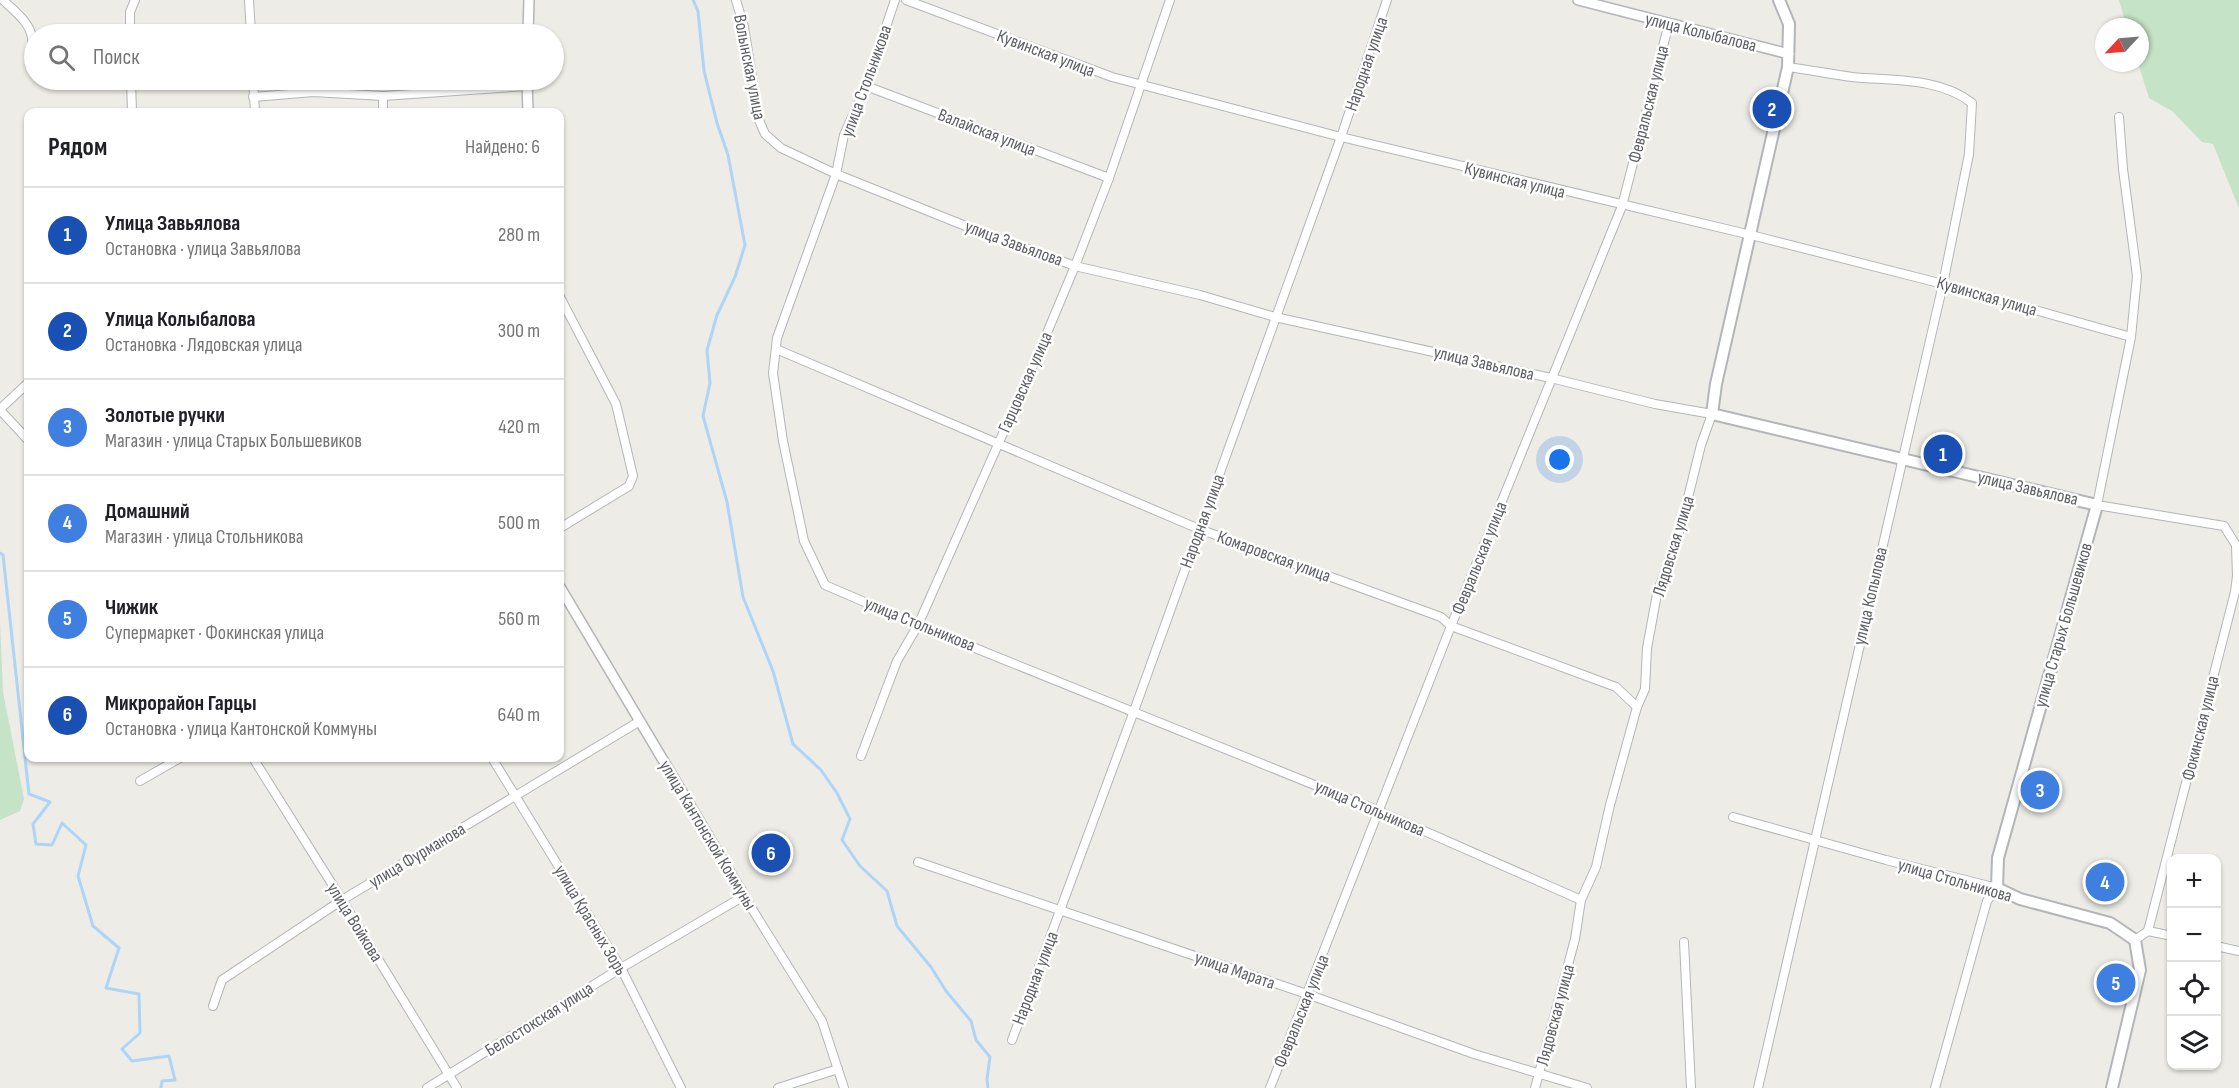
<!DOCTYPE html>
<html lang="ru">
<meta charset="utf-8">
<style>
body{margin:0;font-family:"Sofia Sans Condensed",sans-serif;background:#f2f2f2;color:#202124}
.controls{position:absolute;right:18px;bottom:18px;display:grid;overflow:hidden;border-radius:12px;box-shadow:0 2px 4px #0004}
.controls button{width:54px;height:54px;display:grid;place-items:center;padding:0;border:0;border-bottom:2px solid #e0e0e0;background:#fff;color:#202124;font:30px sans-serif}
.compass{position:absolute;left:2095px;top:18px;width:54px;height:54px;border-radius:50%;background:#fff;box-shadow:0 2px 4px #0004;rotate:244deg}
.you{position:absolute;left:1560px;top:460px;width:21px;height:21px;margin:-15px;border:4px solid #fff;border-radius:50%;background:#1a73e8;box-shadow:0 0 0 9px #1a73e833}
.badge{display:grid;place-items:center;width:39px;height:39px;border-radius:50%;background:#2563eb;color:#fff;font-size:20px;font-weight:700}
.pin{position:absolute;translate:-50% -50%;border:3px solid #fff;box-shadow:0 2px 6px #0006}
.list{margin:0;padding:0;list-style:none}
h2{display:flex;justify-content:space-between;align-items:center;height:78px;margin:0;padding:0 24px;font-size:26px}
h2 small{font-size:20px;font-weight:400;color:#757577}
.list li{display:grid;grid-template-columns:39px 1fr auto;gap:18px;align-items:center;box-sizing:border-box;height:96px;padding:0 24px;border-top:2px solid #e0e0e0}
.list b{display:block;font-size:22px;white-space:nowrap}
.list p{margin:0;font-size:20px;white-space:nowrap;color:#757577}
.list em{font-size:20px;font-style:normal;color:#757577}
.icon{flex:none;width:33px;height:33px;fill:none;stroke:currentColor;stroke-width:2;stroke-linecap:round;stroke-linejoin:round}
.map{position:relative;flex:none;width:2239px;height:1088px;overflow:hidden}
.search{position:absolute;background:#fff;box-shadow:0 2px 4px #0004;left:24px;top:24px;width:540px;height:66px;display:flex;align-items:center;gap:15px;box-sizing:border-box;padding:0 21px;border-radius:33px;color:#757577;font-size:22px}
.panel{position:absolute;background:#fff;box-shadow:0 2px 4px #0004;left:24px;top:108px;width:540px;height:654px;border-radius:12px}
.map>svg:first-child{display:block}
.green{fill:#c5e3c6}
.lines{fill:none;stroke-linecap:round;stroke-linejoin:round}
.stream{stroke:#aed5f6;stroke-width:3}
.minor-casing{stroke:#b3b5b9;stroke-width:10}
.tertiary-casing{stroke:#b3b5b9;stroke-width:12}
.secondary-casing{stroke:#b2b5b9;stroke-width:14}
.minor{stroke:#fff;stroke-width:8}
.tertiary{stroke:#fff;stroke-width:9}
.secondary{stroke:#fff;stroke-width:10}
.labels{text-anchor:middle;stroke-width:5;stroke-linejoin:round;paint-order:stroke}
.street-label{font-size:18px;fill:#5e6064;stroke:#fff}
</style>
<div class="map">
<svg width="2239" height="1088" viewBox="0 0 2239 1088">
<rect width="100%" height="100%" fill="#eeece6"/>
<g class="green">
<path d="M2119 0H2239V208L2213 144 2202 142 2172 111 2149 98 2138 63H2140V27H2127Z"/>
<path d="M0 621 3 692 24 799 20 811 0 820Z"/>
</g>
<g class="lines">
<g class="stream">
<path d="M693 0 698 11 704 71 717 123 728 155 745 245 735 277 717 315 707 350 710 383 703 416 727 502 743 597 773 671 793 744 821 770 837 793 850 819 842 840 860 866 887 891 897 926 931 967 946 991 971 1021 976 1040 990 1057 987 1079 988 1088"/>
<path d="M0 553 3 555 29 794 50 802 33 824 36 844 52 845 62 823 86 845 78 876 93 926 119 948 106 988 139 994 140 1033 122 1049 132 1061 169 1056 175 1080 162 1081 161 1088"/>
</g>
<defs>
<g id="minor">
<path d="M3 0C14 11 30 22 32 38 34 49 29 60 34 71"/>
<path d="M249 0 251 34"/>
<path d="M736 0 744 27 759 120 765 134 781 148 836 174 968 227 1075 266 1200 295 1275 317 1551 378 1655 404 1712 414 1701 445 1681 526 1657 594 1647 648 1645 689 1637 707 1610 805 1596 867 1581 900 1575 939 1535 1088"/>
<path d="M895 0 866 86 844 135 836 174 777 338 773 373 783 441 804 541 825 585 918 625 1379 811 1581 900"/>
<path d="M906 0 1112 77 1341 137 1751 235 1943 284 2131 337"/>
<path d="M130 34V12L135 0"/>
<path d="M131 80 132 112"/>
<path d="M253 80 255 112"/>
<path d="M866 86 1109 178"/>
<path d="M253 97 313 92 383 96 527 86"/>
<path d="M383 112V96"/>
<path d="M2119 117 2123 169 2137 276 2131 337 2097 505 2224 526 2236 545 2237 576 2235 592 2148 931"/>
<path d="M560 297 616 404 633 476 629 486 560 528"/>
<path d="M776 349 1199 529 1441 617 1451 626 1616 687 1637 707"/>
<path d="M0 409 28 383"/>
<path d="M0 410 28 440"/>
<path d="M861 756 897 661 918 625 1039 352 1075 266 1109 178 1170 0"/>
<path d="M253 758 342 900 457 1088"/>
<path d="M492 758 621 968 681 1088"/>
<path d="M140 781 180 758"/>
<path d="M1733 817 1886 860 1997 888 1987 901 1935 1088"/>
<path d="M918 862 1307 994 1474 1054 1587 1088"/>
<path d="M2135 940 2148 931 2172 936"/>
<path d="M1684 942 1691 1088"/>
<path d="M2216 946 2239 951"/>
<path d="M213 1006 222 980 342 900 640 721"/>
<path d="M1012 1040 1134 711 1341 137 1387 0"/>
<path d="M427 1088 621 968 744 896 822 1021 844 1088"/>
<path d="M778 1088 838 1069"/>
<path d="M1270 1088 1451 626 1622 206 1669 23"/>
<path d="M1758 1088 1943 284 1969 154 1972 103C1939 77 1891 81 1852 77 1831 74 1809 70 1788 67"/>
</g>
<g id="tertiary">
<path d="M1578 0 1789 54"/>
<path d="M528 34 529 0"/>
<path d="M527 80 528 112"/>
<path d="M560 587 744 896"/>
</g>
<path id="secondary" d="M1779 0 1789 24 1788 67 1716 384 1712 414 2097 505 1998 858 1997 888 2020 899 2110 923 2135 940 2140 970 2112 1088"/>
</defs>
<use href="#minor" class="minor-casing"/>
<use href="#tertiary" class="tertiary-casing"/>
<use href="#secondary" class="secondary-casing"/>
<use href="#minor" class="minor"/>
<use href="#tertiary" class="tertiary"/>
<use href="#secondary" class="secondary"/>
</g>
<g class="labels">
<g class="street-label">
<text transform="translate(1701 32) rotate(14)" y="6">улица Колыбалова</text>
<text transform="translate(1046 53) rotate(21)" y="6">Кувинская улица</text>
<text transform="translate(1366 64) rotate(-71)" y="6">Народная улица</text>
<text transform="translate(750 67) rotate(79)" y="6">Волынская улица</text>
<text transform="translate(866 81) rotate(-70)" y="6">улица Стольникова</text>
<text transform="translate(1648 104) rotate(-76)" y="6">Февральская улица</text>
<text transform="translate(987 132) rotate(21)" y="6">Валайская улица</text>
<text transform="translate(1515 180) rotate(14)" y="6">Кувинская улица</text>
<text transform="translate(1014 243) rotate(20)" y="6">улица Завьялова</text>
<text transform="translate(1987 296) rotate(16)" y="6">Кувинская улица</text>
<text transform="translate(1484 363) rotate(13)" y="6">улица Завьялова</text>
<text transform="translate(1025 382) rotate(-66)" y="6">Гарцовская улица</text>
<text transform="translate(2028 488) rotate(13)" y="6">улица Завьялова</text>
<text transform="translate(1202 521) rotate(-70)" y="6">Народная улица</text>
<text transform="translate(1673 546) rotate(-73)" y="6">Лядовская улица</text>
<text transform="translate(1274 556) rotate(20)" y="6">Комаровская улица</text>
<text transform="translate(1479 558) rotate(-68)" y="6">Февральская улица</text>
<text transform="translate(1870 596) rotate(-77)" y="6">улица Копылова</text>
<text transform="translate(920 624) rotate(22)" y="6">улица Стольникова</text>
<text transform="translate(2063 625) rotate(-74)" y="6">улица Старых Большевиков</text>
<text transform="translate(2200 728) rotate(-76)" y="6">Фокинская улица</text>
<text transform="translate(1370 808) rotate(23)" y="6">улица Стольникова</text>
<text transform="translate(708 835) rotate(59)" y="6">улица Кантонской Коммуны</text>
<text transform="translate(417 855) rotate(-31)" y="6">улица Фурманова</text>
<text transform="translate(1955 880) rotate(16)" y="6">улица Стольникова</text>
<text transform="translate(591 920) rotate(59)" y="6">улица Красных Зорь</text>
<text transform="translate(355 922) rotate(58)" y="6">улица Войкова</text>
<text transform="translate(1235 970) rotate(19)" y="6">улица Марата</text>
<text transform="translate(1035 978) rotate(-69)" y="6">Народная улица</text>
<text transform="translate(1301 1011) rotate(-68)" y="6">Февральская улица</text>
<text transform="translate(1555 1015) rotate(-75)" y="6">Лядовская улица</text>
<text transform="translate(539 1019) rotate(-32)" y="6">Белостокская улица</text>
</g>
</g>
</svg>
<div class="controls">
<button>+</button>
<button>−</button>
<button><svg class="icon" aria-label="locate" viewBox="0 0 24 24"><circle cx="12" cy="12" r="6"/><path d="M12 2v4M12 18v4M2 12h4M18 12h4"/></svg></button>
<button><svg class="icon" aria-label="layers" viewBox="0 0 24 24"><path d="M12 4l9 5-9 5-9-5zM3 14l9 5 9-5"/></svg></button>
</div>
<svg class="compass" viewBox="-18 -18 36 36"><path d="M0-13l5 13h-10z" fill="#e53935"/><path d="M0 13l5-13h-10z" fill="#757577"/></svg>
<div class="you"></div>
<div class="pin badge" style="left:1943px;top:454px;background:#1a4fb4">1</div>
<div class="pin badge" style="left:1772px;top:109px;background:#1a4fb4">2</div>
<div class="pin badge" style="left:2040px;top:790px;background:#3f7fe0">3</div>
<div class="pin badge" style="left:2105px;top:882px;background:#3f7fe0">4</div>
<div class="pin badge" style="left:2116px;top:983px;background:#3f7fe0">5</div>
<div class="pin badge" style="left:771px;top:853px;background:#1a4fb4">6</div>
<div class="search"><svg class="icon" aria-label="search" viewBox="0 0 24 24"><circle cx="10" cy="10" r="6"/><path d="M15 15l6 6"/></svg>Поиск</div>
<section class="panel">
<h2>Рядом<small>Найдено: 6</small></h2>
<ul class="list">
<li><span class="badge" style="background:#1a4fb4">1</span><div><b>Улица Завьялова</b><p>Остановка · улица Завьялова</p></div><em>280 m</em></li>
<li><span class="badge" style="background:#1a4fb4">2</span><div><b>Улица Колыбалова</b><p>Остановка · Лядовская улица</p></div><em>300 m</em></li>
<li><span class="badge" style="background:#3f7fe0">3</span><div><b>Золотые ручки</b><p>Магазин · улица Старых Большевиков</p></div><em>420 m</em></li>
<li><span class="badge" style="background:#3f7fe0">4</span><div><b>Домашний</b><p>Магазин · улица Стольникова</p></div><em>500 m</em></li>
<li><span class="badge" style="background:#3f7fe0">5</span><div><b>Чижик</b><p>Супермаркет · Фокинская улица</p></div><em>560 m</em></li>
<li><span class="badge" style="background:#1a4fb4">6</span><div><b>Микрорайон Гарцы</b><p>Остановка · улица Кантонской Коммуны</p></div><em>640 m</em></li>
</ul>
</section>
</div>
